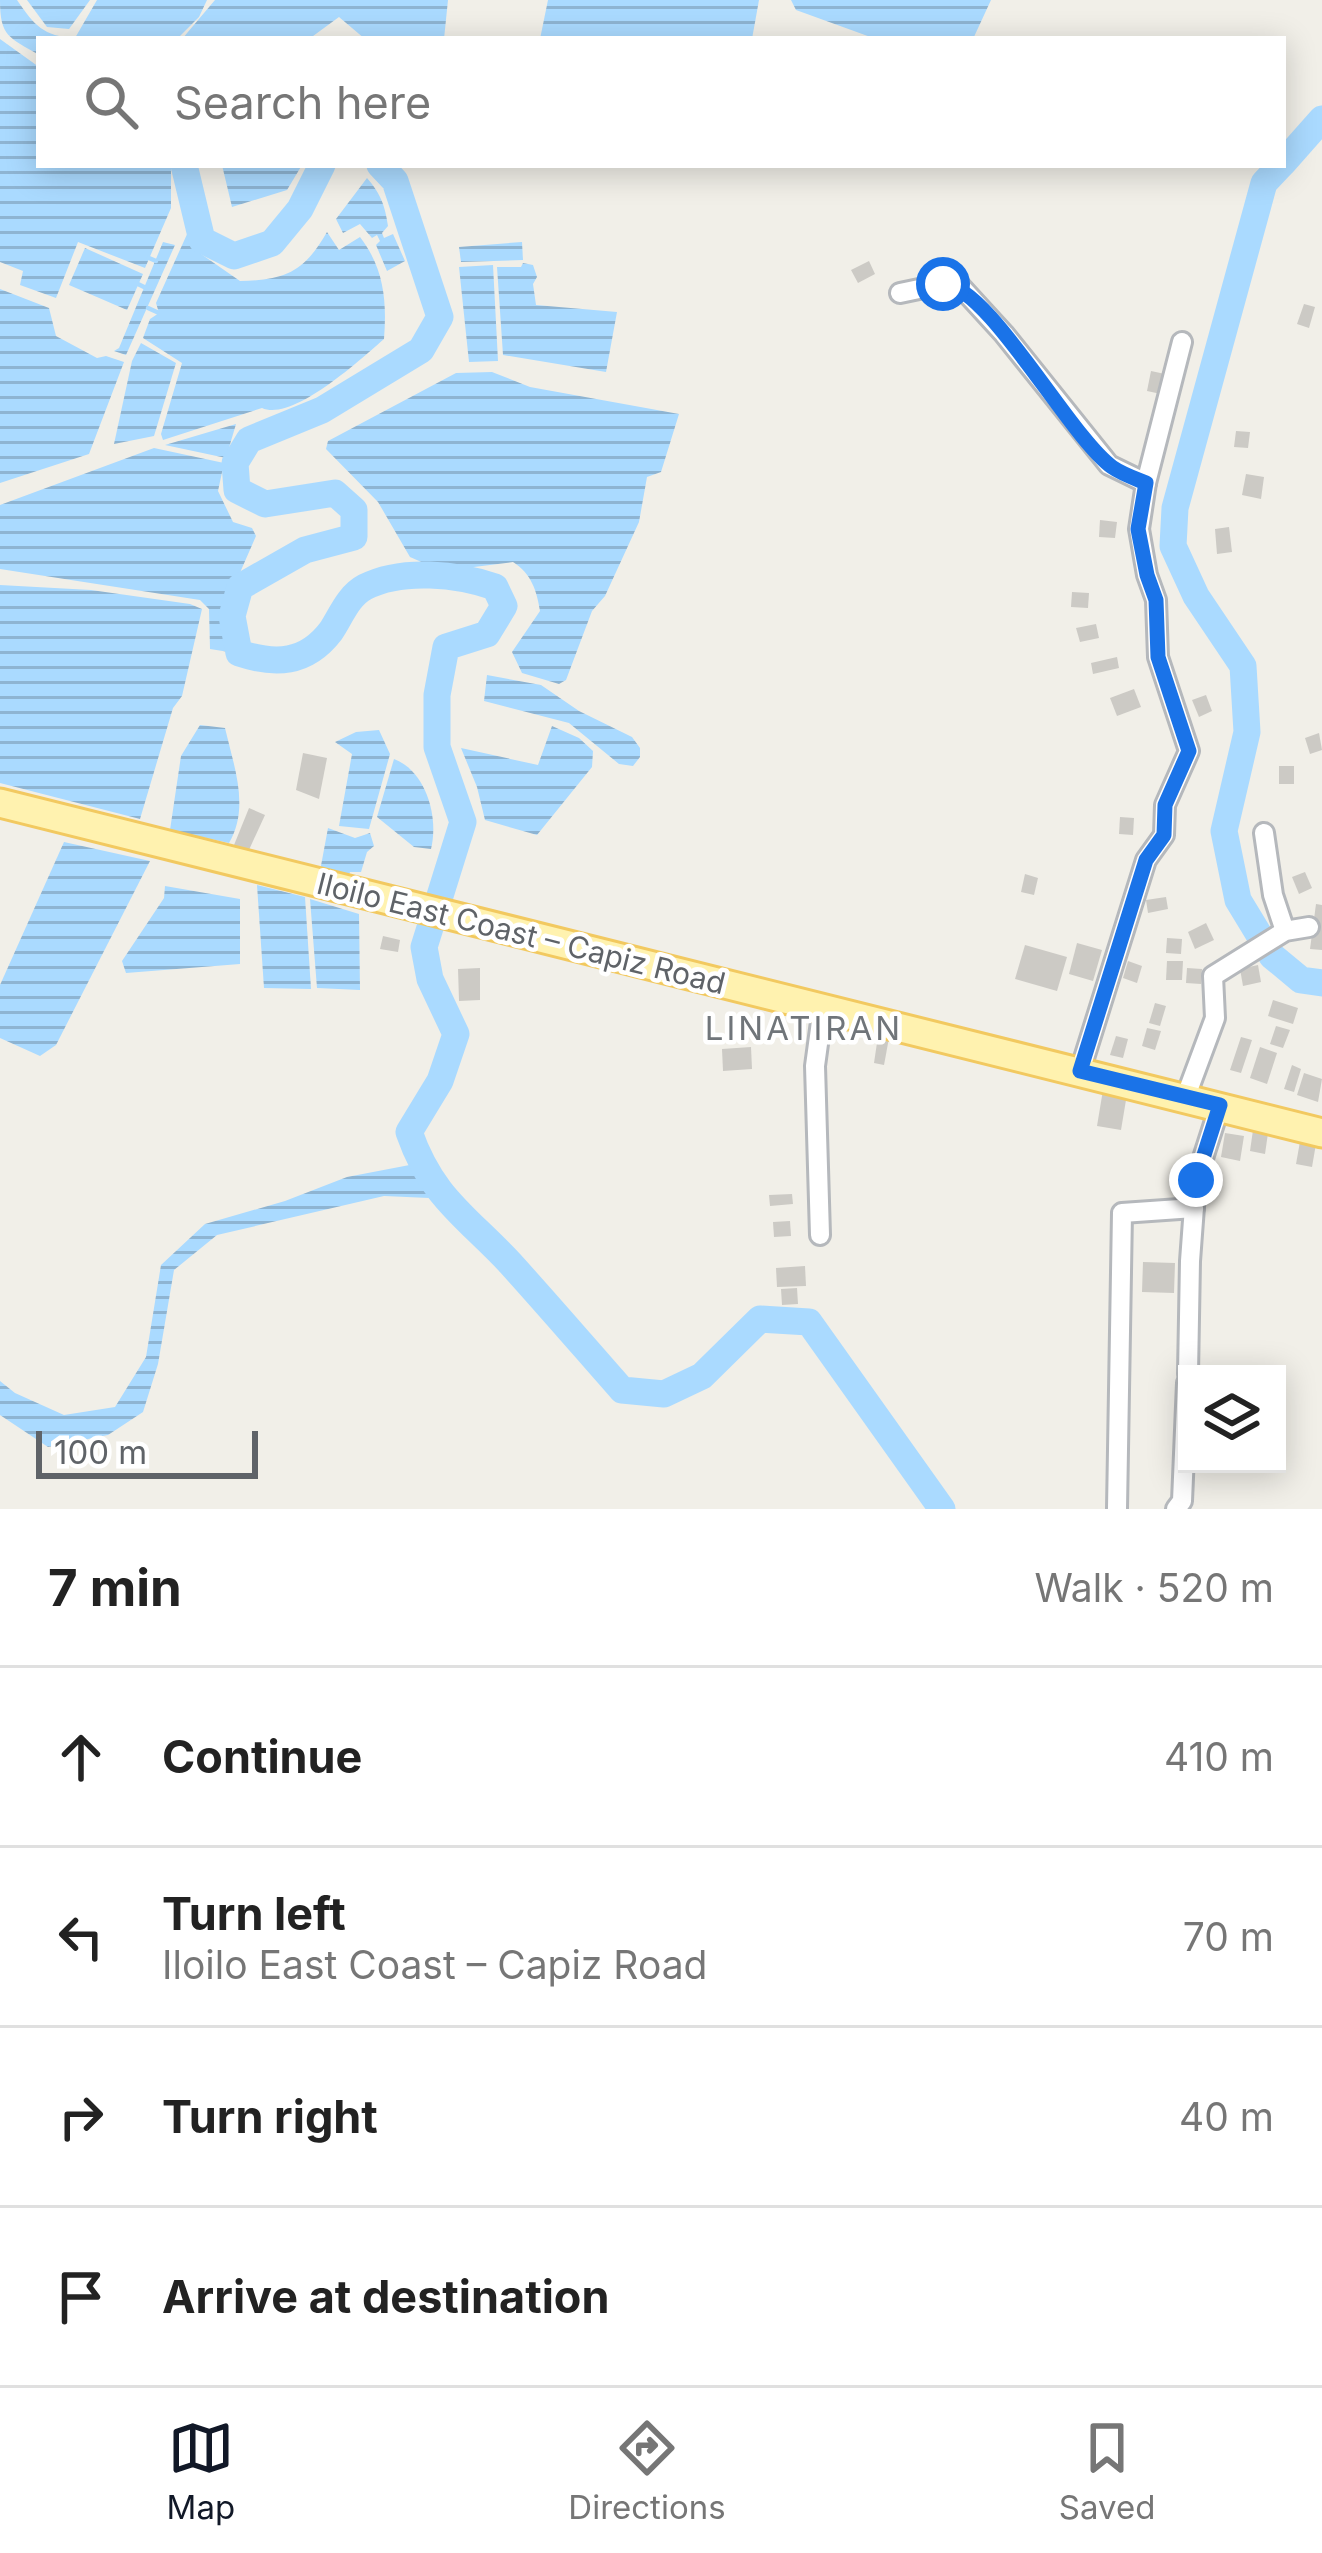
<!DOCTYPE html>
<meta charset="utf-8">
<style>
body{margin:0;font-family:Inter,sans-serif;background:#f6f6f6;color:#222}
.controls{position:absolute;right:36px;bottom:36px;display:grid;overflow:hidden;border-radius:0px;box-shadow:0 6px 30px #0003}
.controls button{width:108px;height:108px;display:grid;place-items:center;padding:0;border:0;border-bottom:3px solid #e0e0e0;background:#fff;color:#222;font:60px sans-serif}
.scale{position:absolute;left:36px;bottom:30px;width:222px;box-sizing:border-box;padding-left:12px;border:6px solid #5f6368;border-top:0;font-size:33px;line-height:42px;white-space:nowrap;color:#5f6368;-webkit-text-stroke:9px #fff;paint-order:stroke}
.stop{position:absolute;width:36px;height:36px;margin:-27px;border:9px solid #1a73e8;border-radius:50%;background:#fff}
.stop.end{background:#1a73e8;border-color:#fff;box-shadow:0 3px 12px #0008}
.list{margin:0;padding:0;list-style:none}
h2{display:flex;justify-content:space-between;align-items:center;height:156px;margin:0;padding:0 48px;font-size:51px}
h2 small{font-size:39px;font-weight:400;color:#767676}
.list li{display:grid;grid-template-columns:78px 1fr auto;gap:36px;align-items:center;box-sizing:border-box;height:180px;padding:0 48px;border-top:3px solid #e0e0e0}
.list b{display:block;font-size:45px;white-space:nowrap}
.list p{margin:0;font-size:39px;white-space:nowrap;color:#767676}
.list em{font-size:39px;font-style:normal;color:#767676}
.icon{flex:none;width:66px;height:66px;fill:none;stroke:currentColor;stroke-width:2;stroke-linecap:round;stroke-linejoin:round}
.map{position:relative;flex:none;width:1322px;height:1509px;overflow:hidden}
.search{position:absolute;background:#fff;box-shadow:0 6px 30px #0003;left:36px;right:36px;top:36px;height:132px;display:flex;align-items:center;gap:30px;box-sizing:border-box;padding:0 42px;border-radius:0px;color:#767676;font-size:45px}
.sheet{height:876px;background:#fff}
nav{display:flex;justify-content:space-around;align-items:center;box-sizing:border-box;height:168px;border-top:3px solid #e0e0e0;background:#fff;font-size:33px;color:#767676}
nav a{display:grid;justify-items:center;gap:6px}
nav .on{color:#111827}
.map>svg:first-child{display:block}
.water{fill:url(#water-rules)}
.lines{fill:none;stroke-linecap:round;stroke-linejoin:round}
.stream{stroke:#aadaff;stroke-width:4.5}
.river{stroke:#aadaff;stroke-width:27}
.building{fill:#cccac5}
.street-casing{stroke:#b5b8bc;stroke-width:24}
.primary-casing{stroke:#f2c960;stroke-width:33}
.street{stroke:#fff;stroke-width:18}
.primary{stroke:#fff2af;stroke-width:27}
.route{stroke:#1a73e8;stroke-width:15}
.labels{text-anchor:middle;stroke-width:9;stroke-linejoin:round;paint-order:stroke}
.street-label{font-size:30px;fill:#5f6368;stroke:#fff}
.neighbourhood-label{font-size:33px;letter-spacing:3px;fill:#70757a;stroke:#fff}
</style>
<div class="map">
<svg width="1322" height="1509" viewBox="0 0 1322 1509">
<defs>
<pattern id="water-rules" width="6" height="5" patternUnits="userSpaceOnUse" patternTransform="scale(3)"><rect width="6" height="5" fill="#aadaff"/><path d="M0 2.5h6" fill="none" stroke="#8eb4d2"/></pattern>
</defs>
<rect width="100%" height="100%" fill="#f1efe8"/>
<g class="water">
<path d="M0 0H17C35 26 43 36 75 38L97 0H207L199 17 177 39H39V55C9 37 0 37 0 0Z"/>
<path d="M27 0H90L69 29 47 27Z"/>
<path d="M215 0H448L444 39H365L339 17 309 39H182Z"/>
<path d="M548 0H759L752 39H540Z"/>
<path d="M791 0H991L973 39H876L796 10Z"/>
<path d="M0 39 39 67V165H171V208L145 268 78 242 56 298 20 285 23 271 0 262Z"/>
<path d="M222 165H302L287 190 232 207Z"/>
<path d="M367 178C381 194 385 206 388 226L382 233 384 238 393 234 405 261 387 271 376 245 380 241 377 235 372 238 360 224 343 233 336 219Z"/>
<path d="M188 232 201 254 240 281C286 280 304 272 327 232L339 250 360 237C384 268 387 301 384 339 361 359 293 422 262 408L163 440 161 434 182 363 143 338 150 319 159 313 156 303Z"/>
<path d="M163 242 175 245 126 355 114 351 119 348Z"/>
<path d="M522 242 523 260 461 262 459 247Z"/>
<path d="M85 248 143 274 127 310 69 285Z"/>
<path d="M523 263 533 265 537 277 533 284 536 305 617 312 606 372 503 355 497 267H521Z"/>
<path d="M493 265 498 361 469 362 459 267Z"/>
<path d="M0 289 49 308 56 336 97 358 106 356 124 362 89 454 0 483Z"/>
<path d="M141 343 176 363 154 436 114 444 132 361Z"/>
<path d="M492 372 530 387 679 414 661 472 647 477 639 522 605 596 592 611 566 680 559 684 522 673 512 652 540 611C537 591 531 573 513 562L442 571 410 557 378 502 326 449 328 441 456 373Z"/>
<path d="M236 424 226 458 165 445Z"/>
<path d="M154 448 224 463 218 491 233 522 252 528 256 536 225 607 229 652 210 649 209 609 200 600 0 569V505Z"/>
<path d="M0 585 91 590 190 604 202 609 182 696 173 708 140 819 0 783Z"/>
<path d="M487 675 541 685 579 711 632 737 640 748V757L633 766 619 764 569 723 484 701Z"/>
<path d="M200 725 225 728C234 767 250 807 229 843L170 830 181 756Z"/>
<path d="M552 726 579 738 593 751 592 767 537 835 485 820 477 787 461 748 538 765Z"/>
<path d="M379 730 390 754 369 829 339 826 352 754 335 742 356 732Z"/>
<path d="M394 759C426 771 439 817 431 849L414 847 377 817Z"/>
<path d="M328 828 355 838 370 833 374 846 367 852 361 872H350L348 877 320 871Z"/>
<path d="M64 842 150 861 56 1045 40 1056 0 1038V985Z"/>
<path d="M257 885 305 897 311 989 264 988Z"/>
<path d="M165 886 240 899V964L126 973 122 961 164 898Z"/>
<path d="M310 899 359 914 360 990 317 988Z"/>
<path d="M420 1163 429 1198 384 1196 217 1235 174 1270 158 1364 143 1412 108 1435 48 1447 0 1415V1381L15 1393 64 1415 115 1407 146 1357 161 1265 205 1224 285 1201 347 1177Z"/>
</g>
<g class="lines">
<g class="stream">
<path d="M149 258 156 261"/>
<path d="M138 284 144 287"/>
<path d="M148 308 159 313"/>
</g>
<g class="river">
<path d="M1283 163 1322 119"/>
<path d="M184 165 202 240 234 256 272 243 300 209 322 165"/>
<path d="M380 165 395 181 440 317 421 350 322 410 249 440 235 463 237 490 265 504 335 493 354 510V537L305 550 240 587 232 616 239 653C275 665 306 664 331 631 341 616 348 596 365 587 402 568 458 574 495 587L504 606 487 634 446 647 437 695V747L463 822 424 947 430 979 456 1034 440 1081 409 1132C432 1198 466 1216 510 1263 548 1305 585 1348 622 1390L664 1394 702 1376 760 1319 809 1322 942 1509"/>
<path d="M1281 165 1264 183 1175 508 1173 546 1196 596 1243 666 1247 732 1224 831 1238 900 1272 956 1301 980 1322 983"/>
</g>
</g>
<g class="building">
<path d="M869 261 875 274 858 283 851 270Z"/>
<path d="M1304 304 1315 307 1309 328 1297 324Z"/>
<path d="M1151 371 1165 374 1161 394 1147 391Z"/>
<path d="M1236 431 1250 432 1248 448 1234 447Z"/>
<path d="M1246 474 1264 477 1261 499 1242 495Z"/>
<path d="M1100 520 1117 522 1115 538 1099 537Z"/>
<path d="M1229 527 1232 552 1217 554 1215 529Z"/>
<path d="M1072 592 1089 593 1088 608 1071 607Z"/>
<path d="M1096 624 1099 638 1080 642 1076 628Z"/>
<path d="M1117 657 1119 668 1093 674 1091 663Z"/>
<path d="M1134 689 1141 707 1117 716 1110 698Z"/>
<path d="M1206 695 1212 711 1199 717 1192 700Z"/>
<path d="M1319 733 1322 750 1310 754 1305 738Z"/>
<path d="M303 753 327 758 319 799 296 790Z"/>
<rect x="1279" y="766" width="15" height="18"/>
<path d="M249 808 265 815 248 852 232 850Z"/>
<path d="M1120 817 1134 818 1133 835 1119 834Z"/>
<path d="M1305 872 1312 888 1299 894 1292 877Z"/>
<path d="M1025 874 1038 878 1034 895 1021 892Z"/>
<path d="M1166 897 1168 909 1148 913 1146 900Z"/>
<path d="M1316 904 1322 905V950L1310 949Z"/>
<path d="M1206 923 1214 940 1195 949 1188 932Z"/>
<path d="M383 936 400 940 398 952 380 949Z"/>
<path d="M1167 938 1182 939 1181 954 1166 953Z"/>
<path d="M1077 943 1102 950 1093 981 1069 974Z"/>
<path d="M1025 945 1067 957 1057 991 1015 979Z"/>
<path d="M1128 961 1142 966 1137 983 1123 978Z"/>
<path d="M1167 961H1183L1182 980H1166Z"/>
<path d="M1258 965 1261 982 1243 986 1240 969Z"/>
<path d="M480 968V1000L459 1001 458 969Z"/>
<path d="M1187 968 1202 969 1201 984 1186 983Z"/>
<path d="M1273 1000 1298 1008 1293 1024 1268 1016Z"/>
<path d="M1155 1003 1166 1006 1160 1026 1149 1023Z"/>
<path d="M1276 1026 1290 1030 1283 1048 1270 1044Z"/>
<path d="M1147 1028 1161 1031 1155 1050 1142 1046Z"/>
<path d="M878 1036 889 1038 884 1065 874 1063Z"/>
<path d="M1116 1036 1128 1039 1123 1058 1110 1055Z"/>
<path d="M1241 1037 1252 1040 1241 1073 1230 1070Z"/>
<path d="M751 1047 752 1069 723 1071 722 1049Z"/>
<path d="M1260 1047 1277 1053 1267 1084 1250 1078Z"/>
<path d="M1292 1065 1301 1069 1294 1092 1284 1089Z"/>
<path d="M1304 1073 1322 1079 1318 1102 1297 1095Z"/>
<path d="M1103 1090 1127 1094 1121 1130 1097 1126Z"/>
<path d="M1253 1130 1268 1133 1265 1154 1250 1151Z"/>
<path d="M1225 1133 1244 1136 1240 1161 1221 1157Z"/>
<path d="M1301 1136 1317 1138 1312 1167 1296 1164Z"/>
<path d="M792 1194 793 1204 770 1206 769 1195Z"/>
<path d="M790 1221 791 1236 774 1237 773 1222Z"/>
<path d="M1143 1262 1175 1263 1174 1293 1142 1292Z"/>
<path d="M805 1266 806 1286 777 1287 776 1268Z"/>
<path d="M797 1288 798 1304 782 1305 781 1289Z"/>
</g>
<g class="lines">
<defs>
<g id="street">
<path d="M900 293 943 284 961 287 1004 334 1109 465 1146 483"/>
<path d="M1264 833 1273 895 1285 931"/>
<path d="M1080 1071 1146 860 1164 835 1165 805 1189 751 1158 657 1156 600 1147 575 1139 529 1146 483 1182 342"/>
<path d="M1186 1096 1215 1018 1213 976 1285 931 1309 927"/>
<path d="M820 1235 815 1066 823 1007"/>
<path d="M1188 1374 1190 1261 1196 1180 1220 1105"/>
<path d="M1117 1509 1122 1213 1194 1208"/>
<path d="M1176 1509 1182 1501 1187 1383"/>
</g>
<path id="primary" d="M0 803 1322 1133"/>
</defs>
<use href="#street" class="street-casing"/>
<use href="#primary" class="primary-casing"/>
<use href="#street" class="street"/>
<use href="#primary" class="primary"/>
</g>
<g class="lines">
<path class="route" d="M943 284C988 285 1069 436 1112 467 1122 474 1134 478 1146 483L1138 529 1147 575 1156 600 1158 657 1189 751 1165 805 1164 835 1146 860 1080 1071 1220 1105 1196 1180"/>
</g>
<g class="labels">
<g class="street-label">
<text transform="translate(521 934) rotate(14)" y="10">Iloilo East Coast – Capiz Road</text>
</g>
<g class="neighbourhood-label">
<text x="804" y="1040">LINATIRAN</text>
</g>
</g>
</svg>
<div class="controls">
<button><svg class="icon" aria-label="layers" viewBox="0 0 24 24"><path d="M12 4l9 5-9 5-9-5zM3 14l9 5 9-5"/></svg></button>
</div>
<div class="scale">100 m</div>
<div class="stop" style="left:943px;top:284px"></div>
<div class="stop end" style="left:1196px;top:1180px"></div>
<div class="search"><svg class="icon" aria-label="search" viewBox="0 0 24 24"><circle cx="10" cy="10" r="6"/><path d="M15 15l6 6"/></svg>Search here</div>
</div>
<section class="sheet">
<h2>7 min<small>Walk · 520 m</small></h2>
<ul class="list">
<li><svg class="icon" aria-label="ahead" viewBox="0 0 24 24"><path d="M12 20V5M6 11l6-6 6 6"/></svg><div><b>Continue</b></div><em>410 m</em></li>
<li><svg class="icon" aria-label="left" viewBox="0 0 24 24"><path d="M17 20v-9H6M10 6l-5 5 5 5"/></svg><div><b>Turn left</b><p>Iloilo East Coast – Capiz Road</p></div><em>70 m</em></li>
<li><svg class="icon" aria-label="right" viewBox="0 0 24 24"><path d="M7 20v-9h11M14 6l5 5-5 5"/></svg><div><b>Turn right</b></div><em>40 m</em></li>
<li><svg class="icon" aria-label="arrive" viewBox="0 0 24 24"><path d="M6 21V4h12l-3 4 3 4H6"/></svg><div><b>Arrive at destination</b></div></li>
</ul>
</section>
<nav>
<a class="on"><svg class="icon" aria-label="map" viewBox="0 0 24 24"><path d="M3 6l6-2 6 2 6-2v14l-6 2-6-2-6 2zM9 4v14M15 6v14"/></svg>Map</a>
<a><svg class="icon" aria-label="directions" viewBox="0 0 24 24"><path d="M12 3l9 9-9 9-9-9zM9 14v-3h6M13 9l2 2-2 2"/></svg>Directions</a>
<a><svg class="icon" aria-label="saved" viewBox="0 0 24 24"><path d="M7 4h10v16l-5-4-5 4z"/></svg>Saved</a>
</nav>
